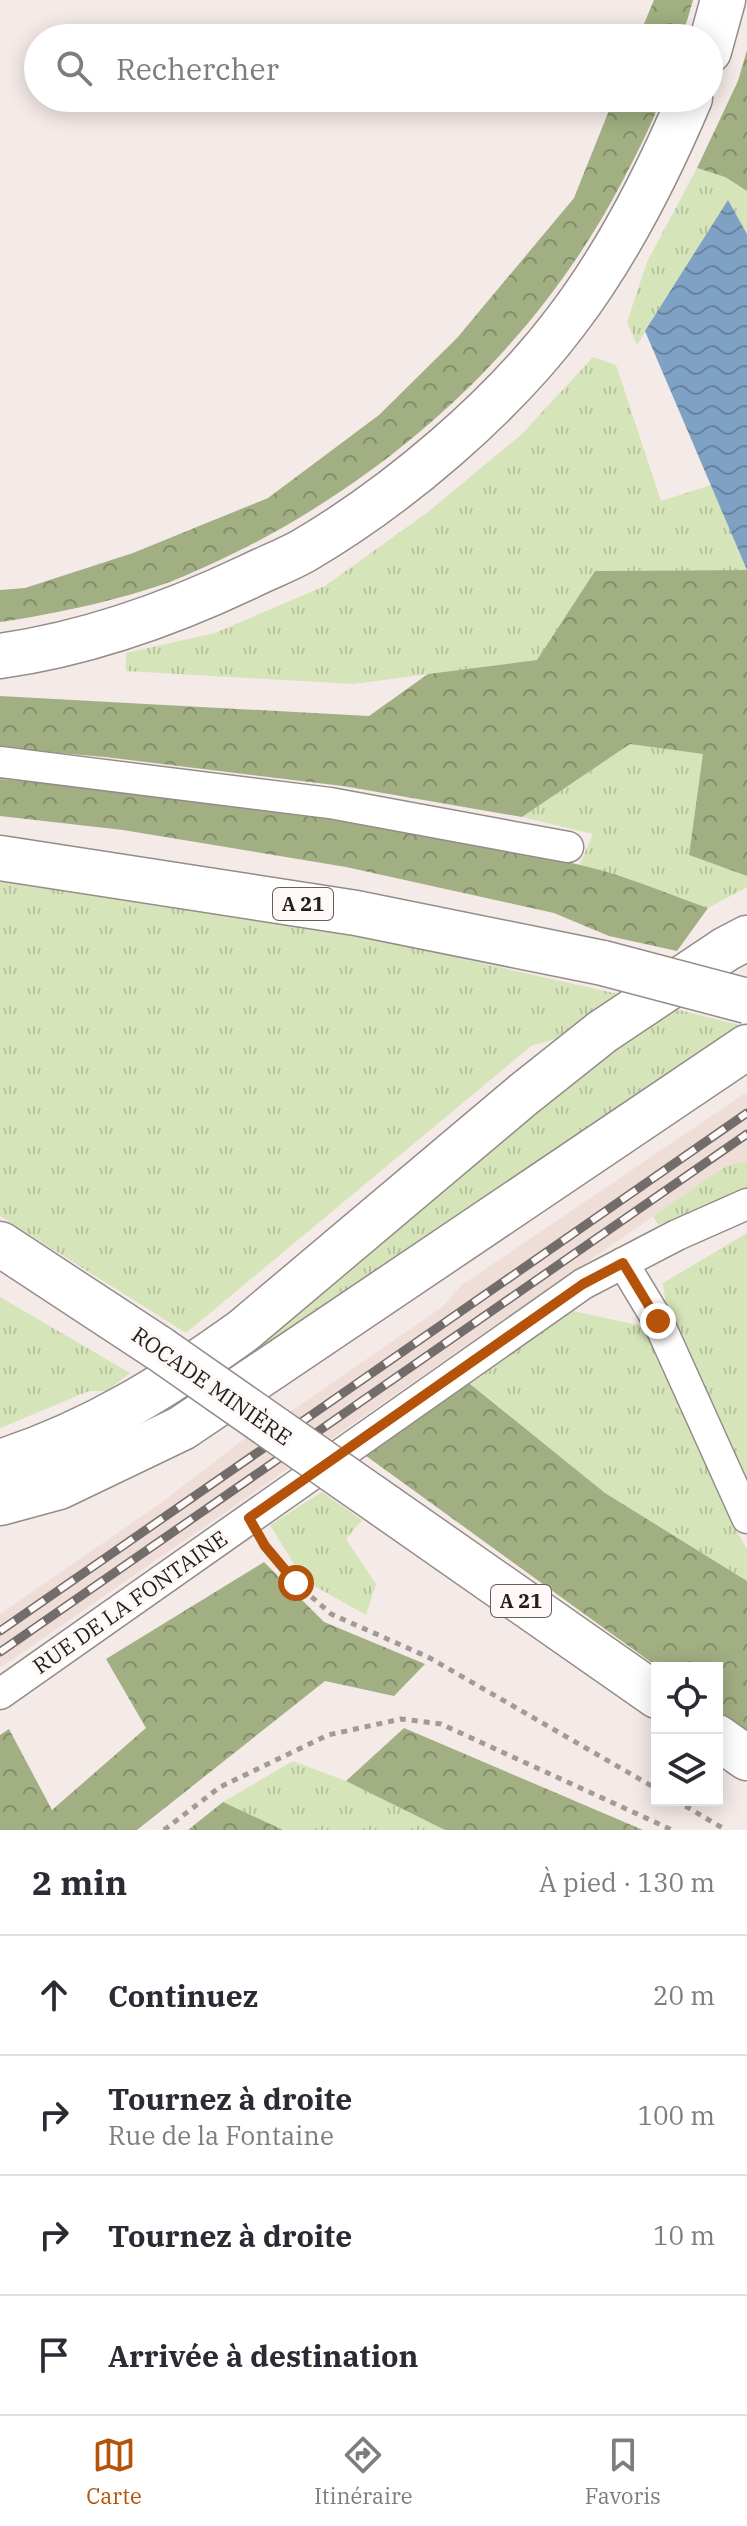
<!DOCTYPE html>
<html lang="fr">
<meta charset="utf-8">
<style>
body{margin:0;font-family:"IBM Plex Serif",serif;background:#f7f7f7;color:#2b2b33}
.controls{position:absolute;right:24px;bottom:24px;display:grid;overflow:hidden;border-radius:0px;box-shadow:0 4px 20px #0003}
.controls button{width:72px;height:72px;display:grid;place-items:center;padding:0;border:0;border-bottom:2px solid #e1e1e2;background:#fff;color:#2b2b33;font:40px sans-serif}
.stop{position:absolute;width:24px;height:24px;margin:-18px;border:6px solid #b45309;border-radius:50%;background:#fff}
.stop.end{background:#b45309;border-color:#fff;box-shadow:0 2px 8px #0008}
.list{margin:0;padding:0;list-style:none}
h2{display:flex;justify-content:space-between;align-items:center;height:104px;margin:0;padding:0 32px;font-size:34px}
h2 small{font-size:26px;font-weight:400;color:#7c7c81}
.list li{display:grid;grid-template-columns:52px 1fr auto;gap:24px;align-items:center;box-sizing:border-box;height:120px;padding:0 32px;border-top:2px solid #e1e1e2}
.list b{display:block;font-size:30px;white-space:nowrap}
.list p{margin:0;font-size:26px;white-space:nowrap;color:#7c7c81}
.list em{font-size:26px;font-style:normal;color:#7c7c81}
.icon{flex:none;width:44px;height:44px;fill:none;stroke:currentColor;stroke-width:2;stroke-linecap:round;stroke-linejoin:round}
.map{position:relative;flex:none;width:747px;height:1830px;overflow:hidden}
.search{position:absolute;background:#fff;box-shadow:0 4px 20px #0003;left:24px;right:24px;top:24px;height:88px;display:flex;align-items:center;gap:20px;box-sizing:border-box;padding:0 28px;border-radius:44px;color:#7c7c81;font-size:30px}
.sheet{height:584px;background:#fff}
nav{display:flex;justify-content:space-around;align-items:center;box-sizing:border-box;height:112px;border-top:2px solid #e1e1e2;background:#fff;font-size:22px;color:#7c7c81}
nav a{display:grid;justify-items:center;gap:4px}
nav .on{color:#b45309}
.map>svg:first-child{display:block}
.built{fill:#efddd7}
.grass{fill:url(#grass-tufts)}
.forest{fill:url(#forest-crowns)}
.water{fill:url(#water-waves)}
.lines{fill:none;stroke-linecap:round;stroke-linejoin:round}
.minor-casing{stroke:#958c89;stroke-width:33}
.highway-casing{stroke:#958c89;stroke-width:47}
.path{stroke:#a19a97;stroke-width:5;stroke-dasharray:6 6;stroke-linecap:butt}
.minor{stroke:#fff;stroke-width:30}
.highway{stroke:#fff;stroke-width:44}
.rail-casing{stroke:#726c6a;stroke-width:9}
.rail{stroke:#fef8f6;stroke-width:6;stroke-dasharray:18;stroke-linecap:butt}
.highway-bridge-casing{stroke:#958c89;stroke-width:47;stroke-linecap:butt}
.highway-bridge{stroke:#fff;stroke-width:44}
.route{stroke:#b45309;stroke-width:10}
.labels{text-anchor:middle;stroke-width:7;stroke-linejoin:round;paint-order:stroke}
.shield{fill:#fef8f6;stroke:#635f5e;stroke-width:2}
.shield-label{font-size:20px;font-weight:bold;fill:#211e1d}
.street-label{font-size:22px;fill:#211e1d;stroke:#fef8f6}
</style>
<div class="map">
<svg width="747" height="1830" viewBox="0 0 747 1830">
<defs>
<pattern id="grass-tufts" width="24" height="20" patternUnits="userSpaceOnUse" patternTransform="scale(2)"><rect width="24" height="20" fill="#d6e4ba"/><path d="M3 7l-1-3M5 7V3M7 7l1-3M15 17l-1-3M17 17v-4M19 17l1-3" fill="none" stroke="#b7c39f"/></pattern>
<pattern id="forest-crowns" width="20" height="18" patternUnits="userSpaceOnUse" patternTransform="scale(2)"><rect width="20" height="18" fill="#a1af82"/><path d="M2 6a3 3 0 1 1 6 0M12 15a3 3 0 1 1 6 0" fill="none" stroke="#838e6a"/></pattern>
<pattern id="water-waves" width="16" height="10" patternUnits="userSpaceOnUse" patternTransform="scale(2)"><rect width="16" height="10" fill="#7fa2c4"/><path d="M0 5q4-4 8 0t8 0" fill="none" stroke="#68839f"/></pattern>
</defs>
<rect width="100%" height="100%" fill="#f4eae7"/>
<path class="built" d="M747 1092V1161L726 1166 0 1668V1614L161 1503 244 1439 296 1408 442 1307 462 1285Z"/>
<g class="grass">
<path d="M697 168 725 177 747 191V234L728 201 637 345 627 322 647 262Z"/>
<path d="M593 357 616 365 661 501 711 485 747 570 595 571 537 660 353 684 126 671V653L215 633 325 586 428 512 521 435Z"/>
<path d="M630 744 704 754 689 855 747 876V887L708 908 602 871 579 866 593 834 522 817Z"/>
<path d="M0 876 348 933 618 994 569 1035 531 1046 186 1333 0 1216Z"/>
<path d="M664 1006 743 1026 569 1140 237 1367 226 1360Z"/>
<path d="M747 1161V1188L658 1225 653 1216 726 1166Z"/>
<path d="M747 1233V1490L668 1321 663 1283Z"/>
<path d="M0 1297 130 1373 107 1391H89L0 1428Z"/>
<path d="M568 1310 647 1327 735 1528 747 1549V1581L605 1493 470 1383Z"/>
<path d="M322 1492 362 1520 346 1539 376 1584 366 1615 304 1580 270 1525Z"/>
<path d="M293 1761 346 1781 445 1830H283L223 1802Z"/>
</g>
<g class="forest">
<path d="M654 0H693L682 38H638Z"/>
<path d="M747 50V191L725 177 697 168 738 81Z"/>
<path d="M614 98H661C651 127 637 153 623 180 530 360 368 499 182 577 131 598 55 614 0 622V590L25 588 133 553 268 498 379 415 457 338 574 198Z"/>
<path d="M747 570V876L689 855 703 754 630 744 522 817 343 786 105 757 0 748V696L369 716 428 674 537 660 595 571Z"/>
<path d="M0 779C202 799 403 821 600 870 636 880 673 896 708 908L677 951 609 936 554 913 346 867 123 830 0 816Z"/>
<path d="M469 1383 605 1493 747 1581V1731L717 1710V1668H659L362 1453Z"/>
<path d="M264 1562 324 1622 425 1664 394 1696 325 1681 137 1830H0V1735L9 1729 52 1810 146 1728 106 1659Z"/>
<path d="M404 1728 643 1830H445L346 1781Z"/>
<path d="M223 1802 283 1830H188Z"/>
</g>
<path class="water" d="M728 200 747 234V570L645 331Z"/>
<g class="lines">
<defs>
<g id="minor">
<path d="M0 762 330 803 568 847"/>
<path d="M623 1263 658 1321 747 1518"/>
<path d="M0 1694 583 1284 677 1235 747 1204"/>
</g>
<g id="highway">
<path d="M709 51 723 0"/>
<path d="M0 656C86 644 170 614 248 577 266 568 285 561 303 551 397 496 501 408 567 320 618 253 657 176 690 98"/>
<path d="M0 858 356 913 603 963"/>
<path d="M0 1244 160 1349"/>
<path d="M0 1462C93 1432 166 1386 244 1330L524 1094 602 1032 726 949 747 938"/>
<path d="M0 1503 59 1487 182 1428 747 1047"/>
<path d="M385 1506 657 1696"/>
<path d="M717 1737 747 1758"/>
</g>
</defs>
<use href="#minor" class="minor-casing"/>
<use href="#highway" class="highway-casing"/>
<g class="path">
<path d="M264 1543 296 1583 331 1614 428 1657 657 1789"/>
<path d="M675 1800 726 1830"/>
<path d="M164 1830 220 1787 328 1735 401 1719 441 1724 672 1830"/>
</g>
<use href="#minor" class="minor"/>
<use href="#highway" class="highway"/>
<defs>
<g id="rail">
<path d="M0 1631 747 1113"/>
<path d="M0 1652 747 1134"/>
</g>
</defs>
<use href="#rail" class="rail-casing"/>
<use href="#rail" class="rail"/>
<defs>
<g id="highway-bridge">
<path d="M603 963 747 1001"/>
<path d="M160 1349 385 1506"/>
</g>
</defs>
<use href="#highway-bridge" class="highway-bridge-casing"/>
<use href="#highway-bridge" class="highway-bridge"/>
</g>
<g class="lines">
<path class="route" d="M296 1583 265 1546 249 1518 583 1284 623 1263 658 1321"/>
</g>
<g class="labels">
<g class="shield">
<rect x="273" y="888" width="60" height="32" rx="6"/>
<rect x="491" y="1585" width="60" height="32" rx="6"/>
</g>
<g class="shield-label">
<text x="303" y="911">A 21</text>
<text x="521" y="1608">A 21</text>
</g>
<g class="street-label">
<text transform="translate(212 1386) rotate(35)" y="8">ROCADE MINIÈRE</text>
<text transform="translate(130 1602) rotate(-35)" y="8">RUE DE LA FONTAINE</text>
</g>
</g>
</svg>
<div class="controls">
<button><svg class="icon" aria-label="locate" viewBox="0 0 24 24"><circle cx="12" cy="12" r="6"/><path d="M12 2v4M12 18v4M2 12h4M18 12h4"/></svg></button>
<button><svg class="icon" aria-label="layers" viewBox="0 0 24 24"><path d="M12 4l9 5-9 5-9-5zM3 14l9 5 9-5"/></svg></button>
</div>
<div class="stop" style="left:296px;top:1583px"></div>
<div class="stop end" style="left:658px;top:1321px"></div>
<div class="search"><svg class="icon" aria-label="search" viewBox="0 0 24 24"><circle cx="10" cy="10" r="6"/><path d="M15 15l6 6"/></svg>Rechercher</div>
</div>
<section class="sheet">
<h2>2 min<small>À pied · 130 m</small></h2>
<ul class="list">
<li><svg class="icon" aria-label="ahead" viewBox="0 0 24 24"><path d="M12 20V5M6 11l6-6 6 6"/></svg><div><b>Continuez</b></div><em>20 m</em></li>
<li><svg class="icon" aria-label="right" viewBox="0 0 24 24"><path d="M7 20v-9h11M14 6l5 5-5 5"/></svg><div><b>Tournez à droite</b><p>Rue de la Fontaine</p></div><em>100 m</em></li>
<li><svg class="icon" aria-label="right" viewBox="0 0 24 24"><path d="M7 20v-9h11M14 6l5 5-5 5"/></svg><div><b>Tournez à droite</b></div><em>10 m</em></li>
<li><svg class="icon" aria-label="arrive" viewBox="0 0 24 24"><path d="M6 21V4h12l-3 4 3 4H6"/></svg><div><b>Arrivée à destination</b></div></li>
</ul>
</section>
<nav>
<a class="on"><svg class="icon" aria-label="map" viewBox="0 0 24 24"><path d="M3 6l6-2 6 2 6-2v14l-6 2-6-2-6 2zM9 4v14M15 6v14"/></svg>Carte</a>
<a><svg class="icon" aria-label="directions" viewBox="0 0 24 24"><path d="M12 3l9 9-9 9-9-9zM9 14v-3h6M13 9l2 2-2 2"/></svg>Itinéraire</a>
<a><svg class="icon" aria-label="saved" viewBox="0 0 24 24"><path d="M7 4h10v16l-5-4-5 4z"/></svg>Favoris</a>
</nav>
